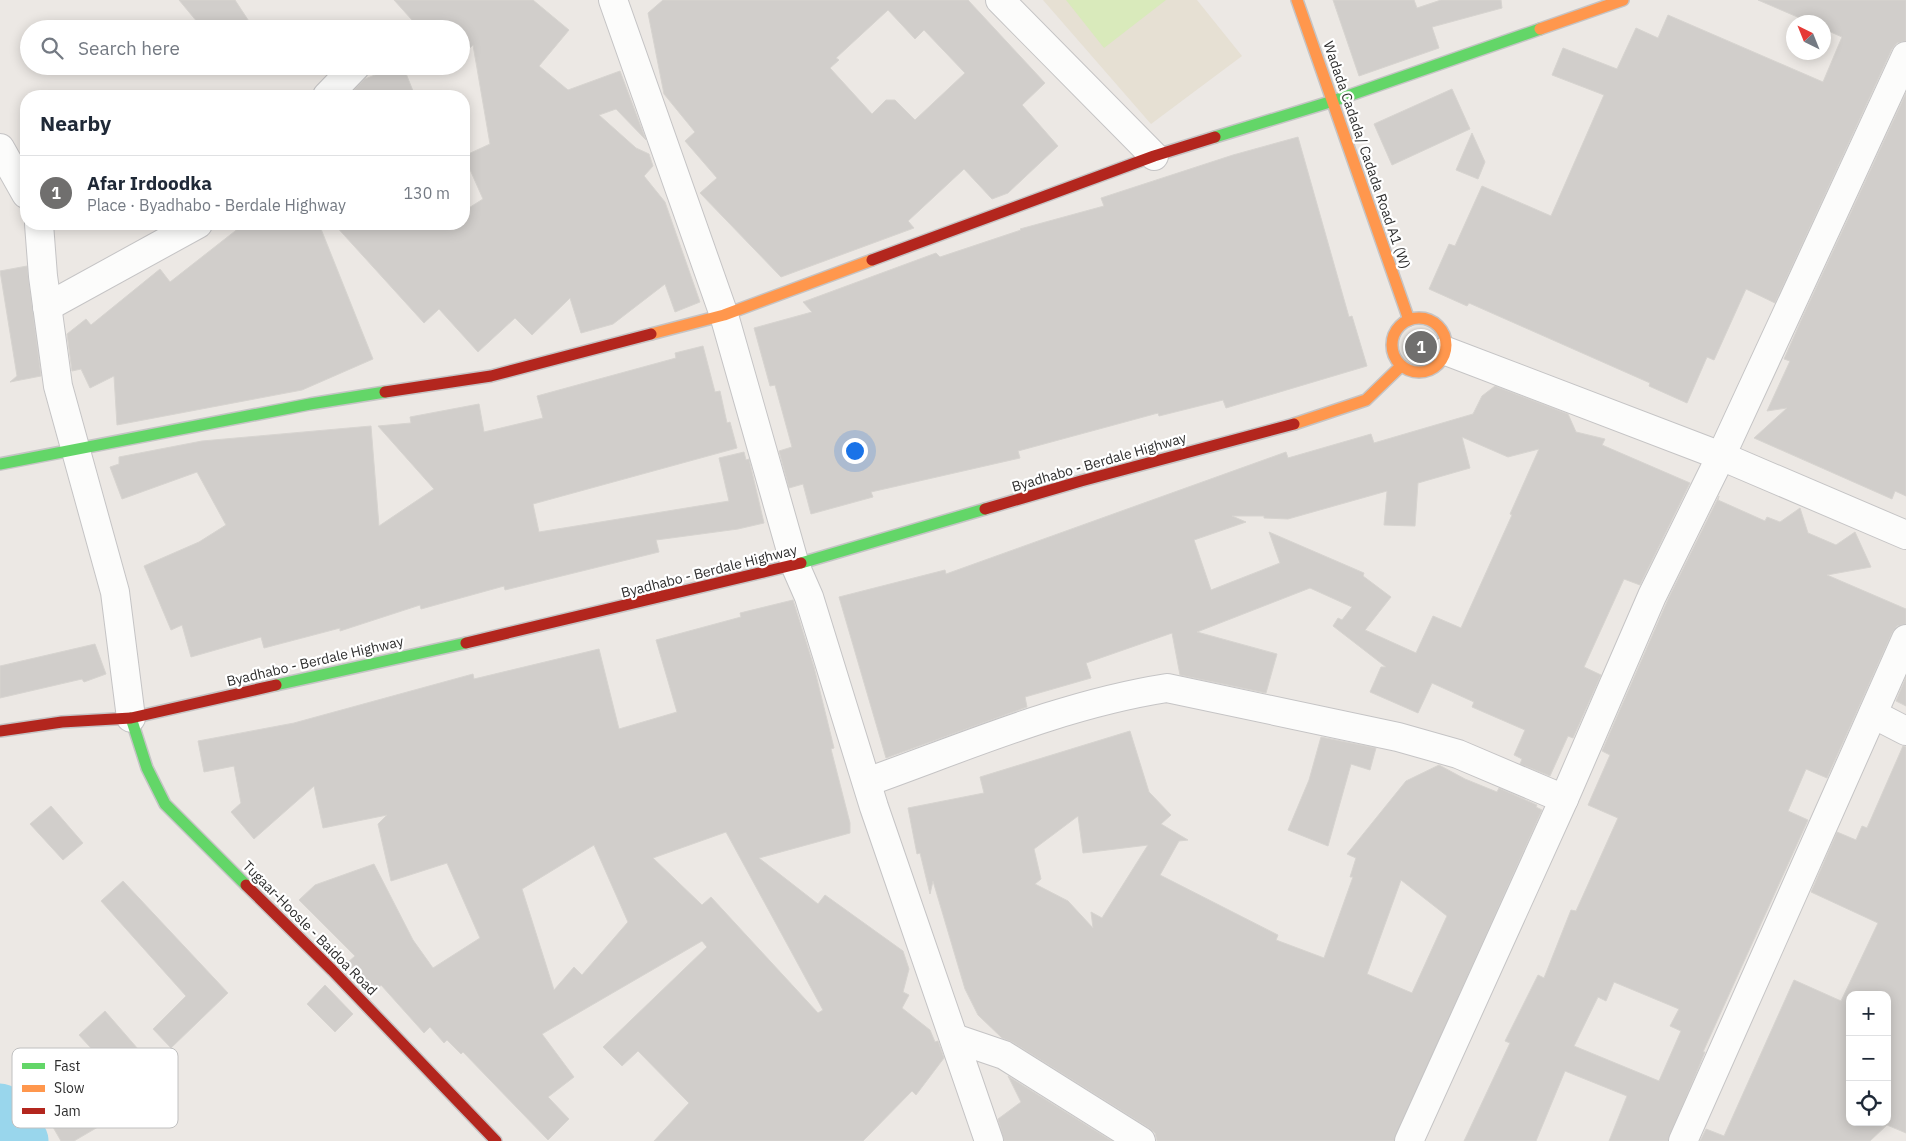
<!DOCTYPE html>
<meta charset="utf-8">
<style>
body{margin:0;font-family:"IBM Plex Sans",sans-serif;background:#f2f2f3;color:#1f2937}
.controls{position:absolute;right:15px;bottom:15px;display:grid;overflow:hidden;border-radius:10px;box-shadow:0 2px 12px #0003}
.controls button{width:45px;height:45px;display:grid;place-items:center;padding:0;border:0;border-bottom:1px solid #e0e1e3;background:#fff;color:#1f2937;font:25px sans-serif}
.compass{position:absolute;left:1786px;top:15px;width:45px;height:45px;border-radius:50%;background:#fff;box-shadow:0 2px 12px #0003;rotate:317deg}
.you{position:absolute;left:854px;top:450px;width:18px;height:18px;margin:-12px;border:4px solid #fff;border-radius:50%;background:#1a73e8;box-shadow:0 0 0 8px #1a73e833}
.badge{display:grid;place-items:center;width:32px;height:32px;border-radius:50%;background:#706f6e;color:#fff;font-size:16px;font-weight:700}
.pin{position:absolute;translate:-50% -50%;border:2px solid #fff;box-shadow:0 1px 5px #0006}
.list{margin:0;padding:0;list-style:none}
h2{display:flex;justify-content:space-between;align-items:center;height:65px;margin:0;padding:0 20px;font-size:21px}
h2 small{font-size:16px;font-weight:400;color:#747a83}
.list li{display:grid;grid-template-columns:32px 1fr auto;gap:15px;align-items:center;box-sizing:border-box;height:75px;padding:0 20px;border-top:1px solid #e0e1e3}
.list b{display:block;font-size:19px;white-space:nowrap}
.list p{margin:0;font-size:16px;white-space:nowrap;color:#747a83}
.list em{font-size:16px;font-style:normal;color:#747a83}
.icon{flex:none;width:28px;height:28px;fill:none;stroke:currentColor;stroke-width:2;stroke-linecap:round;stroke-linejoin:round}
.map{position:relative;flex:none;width:1906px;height:1141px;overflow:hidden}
.search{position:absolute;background:#fff;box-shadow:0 2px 12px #0003;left:20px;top:20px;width:450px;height:55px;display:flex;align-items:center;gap:12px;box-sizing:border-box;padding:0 18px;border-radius:28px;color:#747a83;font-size:19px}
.panel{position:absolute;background:#fff;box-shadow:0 2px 12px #0003;left:20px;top:90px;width:450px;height:140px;border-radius:20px}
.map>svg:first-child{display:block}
.education{fill:#e6e0d3}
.pitch{fill:#d9eabb}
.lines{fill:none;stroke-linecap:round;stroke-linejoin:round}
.river{stroke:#99d6ec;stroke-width:55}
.building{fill:#d1cecb;stroke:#d7d4d0;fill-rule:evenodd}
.street-casing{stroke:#c5c4c5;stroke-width:30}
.fast-casing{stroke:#c5c4c5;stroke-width:14}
.slow-casing{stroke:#c5c4c5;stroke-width:14}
.jam-casing{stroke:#c5c4c5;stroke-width:14}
.street{stroke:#fcfcfb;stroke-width:28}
.fast{stroke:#63d668;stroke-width:11}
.slow{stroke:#ff974d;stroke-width:11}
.jam{stroke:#b3261e;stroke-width:11}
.labels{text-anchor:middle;stroke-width:4.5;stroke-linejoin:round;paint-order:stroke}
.street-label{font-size:14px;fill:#2e2e2e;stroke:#fff}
.key{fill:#fff;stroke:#c0c0c0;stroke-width:1}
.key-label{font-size:14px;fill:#2e2e2e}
</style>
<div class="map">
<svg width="1906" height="1141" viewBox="0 0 1906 1141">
<rect width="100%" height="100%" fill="#ece8e4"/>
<path class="education" d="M1043 0H1197L1242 56 1151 124Z"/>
<path class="pitch" d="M1066 0H1166L1104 48Z"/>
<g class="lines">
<path class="river" d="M0 1111 21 1141"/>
</g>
<g class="building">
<path d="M179 0H235L254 29H203Z"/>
<path d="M394 0H533L569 30 539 66 568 90 620 71 646 140 616 109 599 115 636 148 649 154 653 166 644 176 665 202 700 302 675 312 665 284 613 324 581 333 570 298 532 335 515 318 478 352 439 309 424 323 334 224H464V211L483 199 464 156 490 144 473 45 461 57V29H420Z"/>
<path d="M663 0H968L1045 83 1022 105 1058 146 1008 193 992 199 964 169 908 221 914 228 781 277 700 193 717 178 685 141 695 132 664 94 648 13ZM888 10 915 39 924 30 965 73 915 120 895 100H886L872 114 830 68 839 60 836 58Z"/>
<path d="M1333 0H1414L1417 8 1441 0H1501L1502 8 1432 27 1439 48 1359 76Z"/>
<path d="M1758 0H1906V41L1897 43 1892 49 1775 303 1746 289 1714 360 1707 357 1687 403 1649 386 1650 383 1469 303 1467 306 1429 289 1449 244 1455 246 1482 186 1551 216 1604 95 1552 75 1563 48 1617 69 1636 28 1658 38 1668 15 1823 82 1842 37 1824 29V22H1809Z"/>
<path d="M397 66H403L415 96H348L365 79Z"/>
<path d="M1452 89 1470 129 1392 165 1374 124Z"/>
<path d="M1906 93V496L1895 491 1892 499 1754 438 1787 408 1767 411 1790 361 1784 359 1803 316Z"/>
<path d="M1472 133 1485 162 1478 179 1456 170Z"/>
<path d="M1298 137 1349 317 1352 316 1367 366 1226 408 1223 400 1159 416 1158 413 1018 451 1020 458 871 492 873 497 811 514 803 484 789 488 779 451 792 447 775 385 770 386 754 328 812 312 803 302 936 253 940 257 1021 230 1020 229 1104 206 1101 198 1233 155Z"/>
<path d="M244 224H319L373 359 302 390 117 425 114 376 90 388 81 369 72 371 67 334 86 319 91 325 160 269 170 282Z"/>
<path d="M27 266 41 376 10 382 17 376 0 271Z"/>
<path d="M703 346 715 392 720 391 727 423 730 422 737 448 533 504 539 532 729 501 719 458 744 452 746 460 749 459 764 523 738 529 656 540 659 552 505 590 504 586 421 609 420 605 340 631V628L264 648 261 637 191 657 182 625 171 630 144 566 199 542 226 525 197 472 122 499 110 467 119 464V457L202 441 371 426 379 526 434 489 378 426 411 423 410 417 479 404 484 432 543 418 537 396 676 358 675 353Z"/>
<path d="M1495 386 1568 414 1576 432 1605 439 1602 445 1690 483 1640 585 1624 579 1584 667 1601 675 1573 738 1568 736 1550 776 1520 764 1522 759 1514 755 1525 730 1472 707 1474 702 1432 683 1418 713 1370 692 1381 667H1386L1333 626 1338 618 1342 620 1352 607 1310 588 1197 632 1277 654 1266 693 1180 675 1172 633 1086 663 1091 678 1025 697 1027 707 886 758 839 597 945 570 946 574 1286 452 1288 458 1371 434 1374 443 1473 414 1482 396ZM1462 437 1508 457 1539 449 1510 514 1512 515 1461 628 1433 616 1416 653 1365 630 1391 597 1363 576 1364 573 1269 532 1280 563 1211 590 1194 540 1246 522 1232 516H1264V518L1288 519 1387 491 1384 525 1415 526 1418 483 1470 468Z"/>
<path d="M1719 496 1718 500 1765 521 1767 517 1780 522 1800 508 1808 533 1836 545 1855 532 1871 567 1827 575 1906 609V624L1897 626 1892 633 1827 778 1806 769 1788 811 1808 820 1703 1052H1705L1668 1141H1609L1627 1096 1565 1071 1536 1141H1464L1510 1043 1505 1041 1538 975 1544 978 1571 910 1576 911 1618 818 1588 805 1610 755 1602 751 1669 597ZM1614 982 1679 1009 1670 1026 1681 1031 1659 1081 1574 1046 1598 997 1606 1001Z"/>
<path d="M793 600 814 667 834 748 831 749 850 823V833L759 858 818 904 825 895 903 951 909 969 903 992 909 995 902 1008 930 1030 935 1042 938 1041 944 1058 916 1095 912 1091 863 1141H654L689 1103 638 1051 622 1066 603 1047 707 947 702 941 542 1034 574 1077 548 1097 569 1119 548 1140 463 1052 461 1054 447 1040 444 1043 430 1027 424 1033 381 985 375 992 347 963 355 956 299 900 315 885 374 864 413 940 433 968 480 938 447 863 391 881 378 824 387 815 323 828 314 786 254 839 231 812 241 803 234 766 204 772 198 741 294 723 473 674 474 679 599 649 619 729 677 712 656 640 741 617 740 613ZM726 832 823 1010 818 1013 711 897 702 905 653 858ZM594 845 628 922 582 975 574 967 554 990 522 889Z"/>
<path d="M95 644 106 674 84 682 82 679 0 698V666Z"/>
<path d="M1906 677V706L1896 701Z"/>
<path d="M1130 731 1149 792 1171 815 1161 824 1188 840 1179 841 1160 875 1278 935 1276 940 1324 958 1353 877H1350L1356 858 1347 854 1406 781 1439 765 1465 779 1497 792 1499 788 1537 805 1536 807 1542 810 1394 1141H1157L1155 1133 1149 1128 1012 1042 1002 1038 978 1015 965 989 933 881 930 894 920 853 917 854 908 808 984 793 980 777ZM1078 816 1083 853 1148 845 1102 918 1091 912 1093 928 1068 901 1035 884 1041 879 1034 849ZM1401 880 1447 916 1412 993 1367 974Z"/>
<path d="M1321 737 1376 748 1370 770 1351 764 1328 846 1288 830 1309 780Z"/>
<path d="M1903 746 1906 747V1133L1887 1125 1870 1141H1700L1706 1129 1724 1136 1794 980 1841 1001 1878 923 1811 892 1837 832 1856 840 1862 826 1867 828ZM1850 995H1887V1122H1850Z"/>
<path d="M51 806 83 843 63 860 30 824Z"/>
<path d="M123 881 228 993 171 1048 153 1029 186 996 101 901Z"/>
<path d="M325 985 353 1014 335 1032 307 1004Z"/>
<path d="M105 1011 138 1049 96 1085 115 1117 74 1141H61L35 1096 100 1058 79 1035Z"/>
<path d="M1008 1076 1112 1141H1004L998 1119 1021 1102Z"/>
</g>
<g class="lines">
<defs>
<g id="street">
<path d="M613 0 724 315 795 565 809 597 874 807 989 1141"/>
<path d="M1000 0 1154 156"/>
<path d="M327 96 356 66"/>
<path d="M0 148 26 194"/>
<path d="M39 224 43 276 58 386 115 592 131 718"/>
<path d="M47 307 198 224"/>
<path d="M1446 351 1721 456 1906 535"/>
<path d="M1873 714 1906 731"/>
<path d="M867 782C965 747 1064 704 1167 688L1398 737 1458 754 1564 799"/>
<path d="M954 1038 1004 1055 1141 1141"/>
<path d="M1409 1141 1564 799 1652 596 1721 456 1906 56"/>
<path d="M1683 1141 1906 639"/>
</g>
<g id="fast">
<path d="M1215 137 1333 101 1540 29"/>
<path d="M0 464 310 404 385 392"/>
<path d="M801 563 985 509"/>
<path d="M276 685 466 643"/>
<path d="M131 718 147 768 165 804 246 885"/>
</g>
<g id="slow">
<path d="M1297 0 1409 320"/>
<path d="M1540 29 1623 0"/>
<circle cx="1419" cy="345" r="27"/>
<path d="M651 334 724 315 872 260"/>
<path d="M1294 424 1366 400 1401 366"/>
</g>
<g id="jam">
<path d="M872 260 1154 156 1215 137"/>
<path d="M385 392 491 376 651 334"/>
<path d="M985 509 1081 481 1294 424"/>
<path d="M466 643 801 563"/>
<path d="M0 731 62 722 131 718 276 685"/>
<path d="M246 885 332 970 496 1141"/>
</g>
</defs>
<use href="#street" class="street-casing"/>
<use href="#fast" class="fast-casing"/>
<use href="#slow" class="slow-casing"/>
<use href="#jam" class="jam-casing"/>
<use href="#street" class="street"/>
<use href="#fast" class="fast"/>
<use href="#slow" class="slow"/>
<use href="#jam" class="jam"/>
</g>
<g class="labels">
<g class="street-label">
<text transform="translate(1367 155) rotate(71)" y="5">Wadada Cadada/ Cadada Road A1 (W)</text>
<text transform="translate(1099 462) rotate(-16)" y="5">Byadhabo - Berdale Highway</text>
<text transform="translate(709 571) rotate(-14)" y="5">Byadhabo - Berdale Highway</text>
<text transform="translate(315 661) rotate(-13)" y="5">Byadhabo - Berdale Highway</text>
<text transform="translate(310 928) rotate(45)" y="5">Tugaar-Hoosle - Baidoa Road</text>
</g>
</g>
<rect x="12" y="1048" width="166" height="80" rx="8" class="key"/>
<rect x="22" y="1063" width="23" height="6" fill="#63d668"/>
<rect x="22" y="1085" width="23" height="7" fill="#ff974d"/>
<rect x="22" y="1108" width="23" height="6" fill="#b3261e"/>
<g class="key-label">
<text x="54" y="1071">Fast</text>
<text x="54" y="1093">Slow</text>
<text x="54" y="1116">Jam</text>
</g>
</svg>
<div class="controls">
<button>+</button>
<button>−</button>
<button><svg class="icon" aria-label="locate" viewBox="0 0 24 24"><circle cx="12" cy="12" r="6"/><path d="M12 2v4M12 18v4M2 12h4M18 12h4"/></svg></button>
</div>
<svg class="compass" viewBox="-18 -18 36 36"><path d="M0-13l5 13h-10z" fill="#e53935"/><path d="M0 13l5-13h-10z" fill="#747a83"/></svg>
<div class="you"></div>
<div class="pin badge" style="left:1421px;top:347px">1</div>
<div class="search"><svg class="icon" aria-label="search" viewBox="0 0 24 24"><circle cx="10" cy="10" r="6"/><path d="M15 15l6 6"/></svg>Search here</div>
<section class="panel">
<h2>Nearby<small></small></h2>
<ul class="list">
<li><span class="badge">1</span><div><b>Afar Irdoodka</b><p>Place · Byadhabo - Berdale Highway</p></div><em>130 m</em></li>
</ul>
</section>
</div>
